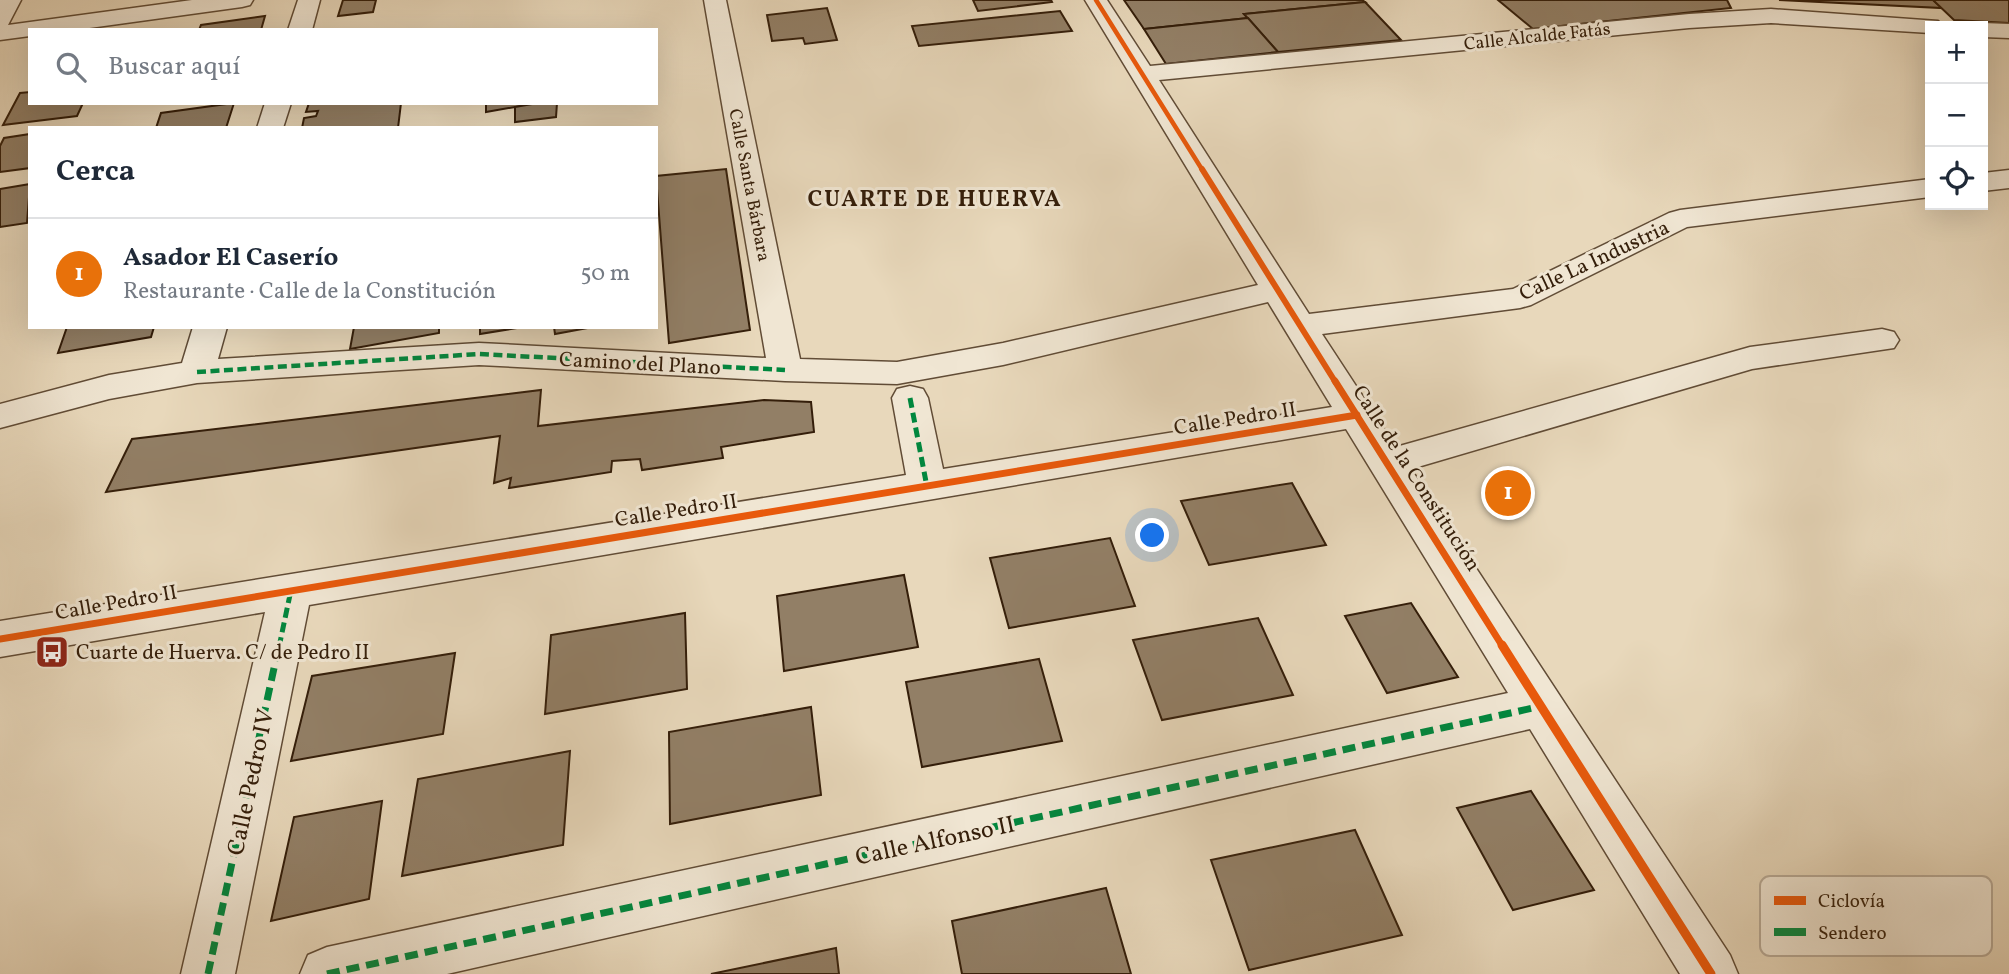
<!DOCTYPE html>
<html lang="es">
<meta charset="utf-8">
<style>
body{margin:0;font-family:Vollkorn,serif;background:#f2f2f3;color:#1f2937}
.controls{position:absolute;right:21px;top:21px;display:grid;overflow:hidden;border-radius:0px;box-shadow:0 7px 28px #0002}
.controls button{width:63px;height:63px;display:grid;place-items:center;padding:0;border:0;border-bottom:2px solid #e0e1e3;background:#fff;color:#1f2937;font:35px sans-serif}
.you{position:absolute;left:1153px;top:536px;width:24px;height:24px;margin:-18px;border:5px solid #fff;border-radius:50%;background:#1a73e8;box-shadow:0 0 0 10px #1a73e833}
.badge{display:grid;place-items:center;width:46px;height:46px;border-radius:50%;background:#d93025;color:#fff;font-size:23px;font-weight:700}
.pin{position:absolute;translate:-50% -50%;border:4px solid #fff;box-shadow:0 2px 7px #0006}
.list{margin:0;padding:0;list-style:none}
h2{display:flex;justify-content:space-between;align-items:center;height:91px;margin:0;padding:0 28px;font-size:30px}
h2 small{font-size:23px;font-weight:400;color:#747a83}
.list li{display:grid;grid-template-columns:46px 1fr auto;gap:21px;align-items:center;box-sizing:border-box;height:112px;padding:0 28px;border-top:2px solid #e0e1e3}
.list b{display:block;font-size:26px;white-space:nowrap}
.list p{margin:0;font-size:23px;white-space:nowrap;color:#747a83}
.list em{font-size:23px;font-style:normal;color:#747a83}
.icon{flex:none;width:38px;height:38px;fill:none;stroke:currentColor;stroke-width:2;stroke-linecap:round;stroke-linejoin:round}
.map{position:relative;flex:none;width:2009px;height:974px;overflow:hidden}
.search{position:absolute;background:#fff;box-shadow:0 7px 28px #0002;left:28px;top:28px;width:630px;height:77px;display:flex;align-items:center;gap:18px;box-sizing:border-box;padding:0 24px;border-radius:0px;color:#747a83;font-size:26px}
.panel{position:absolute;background:#fff;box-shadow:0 7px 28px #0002;left:28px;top:126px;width:630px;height:203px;border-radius:0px}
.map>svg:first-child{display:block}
.building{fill:#927f66;stroke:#341e0a;stroke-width:2}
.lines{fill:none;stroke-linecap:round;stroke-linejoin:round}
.minor-casing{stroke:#614c36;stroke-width:3}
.minor{fill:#f0e6d3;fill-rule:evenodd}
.quiet-far2{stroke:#00873e;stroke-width:4.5;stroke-dasharray:9 4.5;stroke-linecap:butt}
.quiet-far1{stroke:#00873e;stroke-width:5;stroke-dasharray:10 5;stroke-linecap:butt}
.quiet{stroke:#00873e;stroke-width:7;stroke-dasharray:13 7;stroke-linecap:butt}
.cycleway-far3-casing{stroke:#f0e6d3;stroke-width:7}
.cycleway-far2-casing{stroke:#f0e6d3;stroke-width:10}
.cycleway-far1-casing{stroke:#f0e6d3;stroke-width:11}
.cycleway-casing{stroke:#f0e6d3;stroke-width:13}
.cycleway-far3{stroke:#e8590c;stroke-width:4.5}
.cycleway-far2{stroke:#e8590c;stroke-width:6}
.cycleway-far1{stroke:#e8590c;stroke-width:7}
.cycleway{stroke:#e8590c;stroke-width:9}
.labels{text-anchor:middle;stroke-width:6;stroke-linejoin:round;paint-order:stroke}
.far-street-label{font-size:18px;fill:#341e0a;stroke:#f0e6d3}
.street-label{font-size:21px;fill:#341e0a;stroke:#f0e6d3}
.poi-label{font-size:21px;fill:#341e0a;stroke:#f0e6d3;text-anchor:start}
.far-district-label{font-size:23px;font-weight:bold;letter-spacing:2px;fill:#341e0a;stroke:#f0e6d3}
.near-street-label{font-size:24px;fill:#341e0a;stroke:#f0e6d3}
.key{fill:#f0e6d3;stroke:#b8aa97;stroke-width:2}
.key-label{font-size:19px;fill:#341e0a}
</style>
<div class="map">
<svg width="2009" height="974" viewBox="0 0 2009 974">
<rect width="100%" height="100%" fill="#e8d8bb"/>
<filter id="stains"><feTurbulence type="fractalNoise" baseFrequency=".00286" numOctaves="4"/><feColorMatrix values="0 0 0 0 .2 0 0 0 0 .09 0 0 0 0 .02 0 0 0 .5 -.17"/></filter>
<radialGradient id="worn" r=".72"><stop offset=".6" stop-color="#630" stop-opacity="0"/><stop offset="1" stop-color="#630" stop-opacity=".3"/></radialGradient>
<g class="building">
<path d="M343 0H376L373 12 338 16Z"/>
<path d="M973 0H1051L1052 2 978 11Z"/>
<path d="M1124 0H1362L1365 2 1244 14 1248 18 1144 29Z"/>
<path d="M1498 0H1727L1731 8 1533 29Z"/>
<path d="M1779 0H1933L1942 8Z"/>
<path d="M1933 0H2009V23L1954 20Z"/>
<path d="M1365 2 1401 40 1278 52 1244 14Z"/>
<path d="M827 8 837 40 805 44 803 38 772 41 767 15Z"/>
<path d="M1060 11 1072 31 919 46 912 26Z"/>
<path d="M265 16 261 30H199L201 25Z"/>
<path d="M1248 18 1278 52 1166 64 1144 29Z"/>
<path d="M30 92V103H83L77 116 3 125 20 93Z"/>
<path d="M234 103 226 128H156L161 113Z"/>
<path d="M309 103H401L398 128H302L304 118 316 116 318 111 306 112Z"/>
<path d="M486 103H538L486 112Z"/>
<path d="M538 103H557L556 117 515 122V107Z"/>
<path d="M30 134V168L0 172V146L4 138Z"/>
<path d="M726 169 750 330 669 343 656 176Z"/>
<path d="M30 184 27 223 0 227V189Z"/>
<path d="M67 327H154L151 337 58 353Z"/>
<path d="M354 327H439V333L350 349Z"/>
<path d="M480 327H523L480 334Z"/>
<path d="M554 327H593L555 334Z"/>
<path d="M541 390 538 426 764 400 811 402 814 432 721 447 723 458 642 470 640 459 612 461 611 472 509 488 511 478 494 483 500 436 106 492 132 439Z"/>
<path d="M1292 483 1326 545 1209 565 1181 501Z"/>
<path d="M1110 538 1135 606 1009 628 990 558Z"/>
<path d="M904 575 918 647 784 671 777 596Z"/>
<path d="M1411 603 1458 677 1387 693 1345 616Z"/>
<path d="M685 613 687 689 545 714 551 635Z"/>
<path d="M1258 618 1293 695 1162 720 1133 640Z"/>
<path d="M455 653 443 734 291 761 312 676Z"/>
<path d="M1039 659 1062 741 922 767 906 682Z"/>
<path d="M811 707 821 795 670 824 669 732Z"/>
<path d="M570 751 563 845 402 876 418 779Z"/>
<path d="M1531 791 1594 890 1513 910 1457 808Z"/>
<path d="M382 801 369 899 271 921 294 817Z"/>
<path d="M1355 830 1402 935 1249 970 1211 860Z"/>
<path d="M1106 888 1131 974H962L952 921Z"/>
<path d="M836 948 839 974H711Z"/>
</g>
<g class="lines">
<defs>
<g id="minor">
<path d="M0 0H21L8 25 192 0H253L250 5 242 7 75 30H30V36L0 40Z"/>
<path d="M298 0H320L312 30H288Z"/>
<path d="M704 0H726L800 359 897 362 1003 343 1258 285 1085 0H1107L1150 66 1689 14 1771 9 1938 21 1942 26H1930V33L1771 23 1689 28 1159 80 1309 314 1513 289 1669 213 1680 210 1930 179V197L1687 227 1531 305 1520 308 1322 334 1396 447 1750 347 1882 329 1894 332 1899 340 1894 348 1752 369 1411 469 1730 955 1738 974H1680L1530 729 447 974H300L308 955 327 947 1508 693 1346 429 309 605 235 974H181L265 612 0 657V621L906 475 892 398 897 389 910 386 923 389 928 398 943 469 1332 407 1268 302 1003 365 897 384 785 381 479 365 197 383 109 399 0 428V404L109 375 182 363 193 327H227L218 359 479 343 766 358Z"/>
<path d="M1983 23 2009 24V38L1983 37V26H1974Z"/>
<path d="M265 103H291L283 128H257Z"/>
<path d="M2009 170V188L1983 191V173Z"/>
</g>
</defs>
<use href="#minor" class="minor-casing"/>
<use href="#minor" class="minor"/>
<path class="quiet-far2" d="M197 372 479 354 785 370"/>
<g class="quiet-far1">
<path d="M910 398 927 487"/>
<path d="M279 647 291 590"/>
</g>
<g class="quiet">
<path d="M208 974 279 645"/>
<path d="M327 974 1542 706"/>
</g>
<defs>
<path id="cycleway-far3" d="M1096 0 1203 171"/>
<path id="cycleway-far2" d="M1202 169 1336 383"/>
<g id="cycleway-far1">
<path d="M1335 381 1503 647"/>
<path d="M0 639 1357 415"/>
</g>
<path id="cycleway" d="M1502 645 1711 974"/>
</defs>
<use href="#cycleway-far3" class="cycleway-far3-casing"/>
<use href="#cycleway-far2" class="cycleway-far2-casing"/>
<use href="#cycleway-far1" class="cycleway-far1-casing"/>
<use href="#cycleway" class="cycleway-casing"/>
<use href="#cycleway-far3" class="cycleway-far3"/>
<use href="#cycleway-far2" class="cycleway-far2"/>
<use href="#cycleway-far1" class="cycleway-far1"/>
<use href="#cycleway" class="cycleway"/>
</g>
<defs>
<symbol id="bus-square" viewBox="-11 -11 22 22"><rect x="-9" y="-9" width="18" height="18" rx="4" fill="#8f2418" stroke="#f0e6d3"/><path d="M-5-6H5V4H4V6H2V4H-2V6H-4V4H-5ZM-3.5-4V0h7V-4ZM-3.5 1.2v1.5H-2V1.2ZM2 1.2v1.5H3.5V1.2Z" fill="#fff"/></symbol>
</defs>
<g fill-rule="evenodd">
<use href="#bus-square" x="33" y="633" width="38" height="38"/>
</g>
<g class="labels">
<g class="far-street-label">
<text transform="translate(1537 36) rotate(-6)" y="6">Calle Alcalde Fatás</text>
<text transform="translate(750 185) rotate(79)" y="6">Calle Santa Bárbara</text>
</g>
<g class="street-label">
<text transform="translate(1594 260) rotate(-25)" y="7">Calle La Industria</text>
<text transform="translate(640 363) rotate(3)" y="7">Camino del Plano</text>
<text transform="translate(1235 418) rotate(-9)" y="7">Calle Pedro II</text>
<text transform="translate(1417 478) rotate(57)" y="7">Calle de la Constitución</text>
<text transform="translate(676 510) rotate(-9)" y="7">Calle Pedro II</text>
<text transform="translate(116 602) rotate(-10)" y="7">Calle Pedro II</text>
</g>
<g class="poi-label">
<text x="76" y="659">Cuarte de Huerva. C/ de Pedro II</text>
</g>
<g class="far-district-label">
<text x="935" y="206">CUARTE DE HUERVA</text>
</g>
<g class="near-street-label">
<text transform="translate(250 782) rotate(-78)" y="8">Calle Pedro IV</text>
<text transform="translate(935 840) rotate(-12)" y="8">Calle Alfonso II</text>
</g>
</g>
<rect x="1760" y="876" width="232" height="80" rx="10" class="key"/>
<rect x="1774" y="896" width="32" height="9" fill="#e8590c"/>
<rect x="1774" y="928" width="32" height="8" fill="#00873e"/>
<g class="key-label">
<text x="1818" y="907">Ciclovía</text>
<text x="1818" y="939">Sendero</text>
</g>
<rect width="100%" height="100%" filter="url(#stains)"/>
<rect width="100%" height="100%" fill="url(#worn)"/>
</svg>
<div class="controls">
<button>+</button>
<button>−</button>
<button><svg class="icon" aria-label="locate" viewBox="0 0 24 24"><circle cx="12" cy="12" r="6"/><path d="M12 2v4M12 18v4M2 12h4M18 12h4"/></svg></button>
</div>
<div class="you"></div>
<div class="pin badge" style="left:1508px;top:493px;background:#e8710a">1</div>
<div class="search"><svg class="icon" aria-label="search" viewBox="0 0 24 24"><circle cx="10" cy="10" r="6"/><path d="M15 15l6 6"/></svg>Buscar aquí</div>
<section class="panel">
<h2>Cerca<small></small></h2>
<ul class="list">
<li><span class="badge" style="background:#e8710a">1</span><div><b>Asador El Caserío</b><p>Restaurante · Calle de la Constitución</p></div><em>50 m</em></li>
</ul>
</section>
</div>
